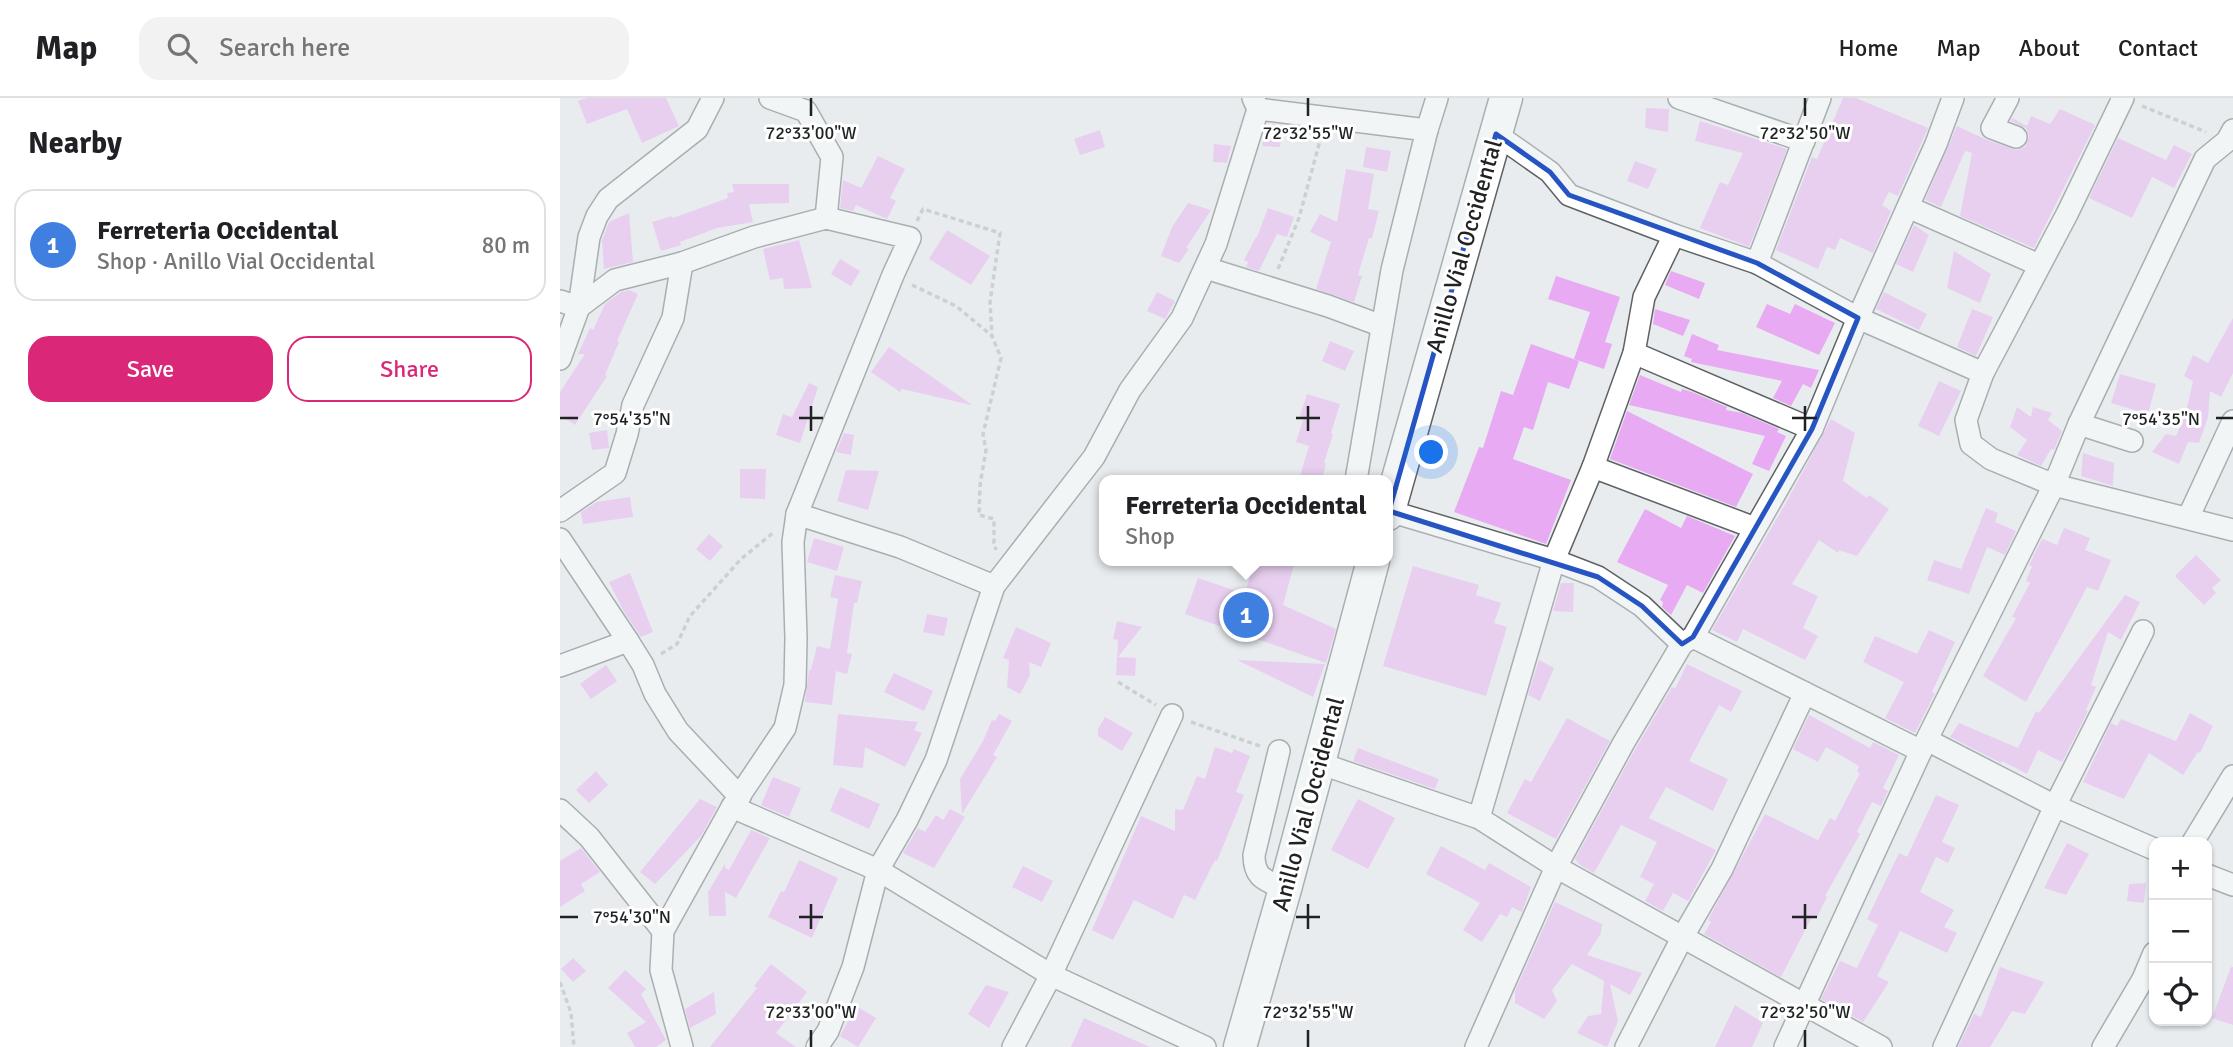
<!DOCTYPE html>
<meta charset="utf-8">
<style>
body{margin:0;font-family:Signika,sans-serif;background:#f2f2f2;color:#202124}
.controls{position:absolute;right:21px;bottom:21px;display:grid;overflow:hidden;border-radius:14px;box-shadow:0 2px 5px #0004}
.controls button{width:63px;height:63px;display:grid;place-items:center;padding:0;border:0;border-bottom:2px solid #e0e0e0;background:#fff;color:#202124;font:35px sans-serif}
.you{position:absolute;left:872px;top:355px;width:24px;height:24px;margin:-18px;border:5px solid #fff;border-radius:50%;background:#1a73e8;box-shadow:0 0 0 10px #1a73e833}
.badge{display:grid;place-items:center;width:46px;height:46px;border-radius:50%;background:#db2777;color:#fff;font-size:23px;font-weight:700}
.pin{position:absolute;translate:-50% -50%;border:4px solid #fff;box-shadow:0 2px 7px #0006}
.popup{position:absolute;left:539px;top:377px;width:294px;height:91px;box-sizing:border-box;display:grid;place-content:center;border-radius:14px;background:#fff;filter:drop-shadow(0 2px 5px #0005);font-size:23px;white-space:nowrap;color:#757577}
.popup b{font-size:26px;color:#202124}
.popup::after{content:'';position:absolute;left:50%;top:100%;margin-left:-14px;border:14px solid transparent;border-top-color:#fff}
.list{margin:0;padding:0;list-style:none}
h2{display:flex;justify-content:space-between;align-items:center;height:91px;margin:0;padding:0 28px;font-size:30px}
h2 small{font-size:23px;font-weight:400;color:#757577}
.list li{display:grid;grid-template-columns:46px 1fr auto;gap:21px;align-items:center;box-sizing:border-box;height:112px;margin:0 14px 14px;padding:0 14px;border:2px solid #e0e0e0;border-radius:21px}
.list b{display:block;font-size:26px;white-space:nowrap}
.list p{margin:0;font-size:23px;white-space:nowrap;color:#757577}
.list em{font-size:23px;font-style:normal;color:#757577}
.actions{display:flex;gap:14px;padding:21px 28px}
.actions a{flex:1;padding:16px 0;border:2px solid #db2777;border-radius:21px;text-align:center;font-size:24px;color:#db2777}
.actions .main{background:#db2777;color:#fff}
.icon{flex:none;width:38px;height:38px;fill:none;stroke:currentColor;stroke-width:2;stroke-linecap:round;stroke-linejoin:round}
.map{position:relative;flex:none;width:1673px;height:949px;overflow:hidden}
header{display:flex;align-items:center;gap:42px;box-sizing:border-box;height:98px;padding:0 35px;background:#fff;border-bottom:2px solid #e0e0e0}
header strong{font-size:33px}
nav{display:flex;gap:38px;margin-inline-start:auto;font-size:24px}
.search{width:490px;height:63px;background:#f2f2f2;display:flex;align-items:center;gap:18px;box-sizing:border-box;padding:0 24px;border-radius:21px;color:#757577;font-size:26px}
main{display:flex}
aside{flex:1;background:#fff}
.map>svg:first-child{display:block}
.building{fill:#e8aaf2}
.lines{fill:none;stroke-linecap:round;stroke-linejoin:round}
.minor-casing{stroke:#5e6265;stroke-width:24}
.highway-casing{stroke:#5e6265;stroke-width:35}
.path{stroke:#abaeb1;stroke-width:3.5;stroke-dasharray:5 3.5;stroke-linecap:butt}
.minor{stroke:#fff;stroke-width:21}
.highway{stroke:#fff;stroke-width:32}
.marked{fill:none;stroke:#2655c3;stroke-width:5;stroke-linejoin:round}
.ticks{fill:none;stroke:#1f2122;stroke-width:2.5}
.labels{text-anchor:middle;stroke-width:6;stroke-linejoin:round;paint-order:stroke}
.street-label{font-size:24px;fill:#1f2122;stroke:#fff}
.ticks-label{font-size:18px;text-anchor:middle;fill:#1f2122;stroke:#fff;stroke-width:6;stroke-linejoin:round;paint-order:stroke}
</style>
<header>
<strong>Map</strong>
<div class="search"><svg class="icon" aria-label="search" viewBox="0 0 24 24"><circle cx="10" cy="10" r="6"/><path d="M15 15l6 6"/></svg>Search here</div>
<nav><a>Home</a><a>Map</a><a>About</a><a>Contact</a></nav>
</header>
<main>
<aside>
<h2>Nearby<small></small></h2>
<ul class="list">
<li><span class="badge" style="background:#3f7fe0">1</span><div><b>Ferreteria Occidental</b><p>Shop · Anillo Vial Occidental</p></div><em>80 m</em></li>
</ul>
<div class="actions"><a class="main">Save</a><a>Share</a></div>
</aside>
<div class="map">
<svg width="1673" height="949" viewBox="0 0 1673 949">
<rect width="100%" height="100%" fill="#e8ecef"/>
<g class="building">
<path d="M27 0H106L119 28 82 45 67 11 27 26 18 3Z"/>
<path d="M1283 0H1296L1368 30 1338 98 1329 94 1322 107 1331 113 1313 155 1280 140 1275 152 1267 149 1258 171 1216 152 1252 59 1257 61Z"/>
<path d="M1086 10 1109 11 1108 34 1085 30Z"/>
<path d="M1500 11 1535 27 1474 150 1400 118 1412 55 1405 53 1381 109 1365 102 1397 28 1427 42 1457 52 1465 49 1469 38 1466 30 1451 23 1452 20 1467 28 1471 18 1490 26Z"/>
<path d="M1140 23 1227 51 1189 149 1140 130 1160 84 1168 87 1183 55 1135 43Z"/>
<path d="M707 26 722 27 720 49 702 48Z"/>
<path d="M540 32 545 49 520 57 514 41Z"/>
<path d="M1558 40 1606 62 1614 47 1632 56 1614 90 1592 79 1572 120 1529 100Z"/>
<path d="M654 46 671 48 667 65 653 64Z"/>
<path d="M806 49 831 53 827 74 803 69Z"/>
<path d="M318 58 345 71 330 100 336 103 327 121 296 107 293 113 280 110 283 82 301 90Z"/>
<path d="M1075 63 1097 71 1088 91 1067 83Z"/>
<path d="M786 71 814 76 808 111 819 113 812 140H809L798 177 802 178 794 204 756 191 771 144 750 134 760 116 777 124Z"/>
<path d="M172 86H229V105L189 106 193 124 157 130 120 144 121 147 101 153 92 124 112 118 113 120 168 100 167 95 174 94Z"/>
<path d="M628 105 651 112 626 150 629 151 619 165 601 158 612 129Z"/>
<path d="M708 110 734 119 727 139 717 136 699 173 686 169 688 164 684 162 696 139H697Z"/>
<path d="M69 115 73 164 44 171 42 142 49 124Z"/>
<path d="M1354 127 1369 137 1353 174 1336 166Z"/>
<path d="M387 132 430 158 411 187 369 161Z"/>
<path d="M239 142 252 190 224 191 223 180 210 182 203 151Z"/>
<path d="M1394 153 1431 176 1420 205 1387 190Z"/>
<path d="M280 161 300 173 291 188 271 176Z"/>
<path d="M1111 173 1145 185 1139 201 1105 187Z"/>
<path d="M996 178 1060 199 1045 244 1052 246 1044 271 1014 261 1030 214 988 201Z"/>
<path d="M69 192 78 196 57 243 59 244 45 277 47 278 15 327 0 317V294L25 256H18L30 230 33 232 45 206 61 194Z"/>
<path d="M597 194 615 203 605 221 587 213Z"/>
<path d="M1324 194 1367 216 1359 232 1316 211Z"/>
<path d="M1207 206 1230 216 1235 206 1275 225 1259 257 1196 229Z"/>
<path d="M1095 211 1130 222 1123 238 1093 226Z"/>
<path d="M1412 211 1433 219 1416 258 1397 249Z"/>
<path d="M1673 220V275L1661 299 1650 293 1648 319 1639 345 1628 344 1619 366 1592 354 1606 336 1616 338 1626 314 1633 283 1624 278 1633 257 1648 265Z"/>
<path d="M1132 236 1159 247 1157 252 1259 272 1251 290 1243 286 1231 308 1213 300 1222 283 1131 264 1132 261 1124 258Z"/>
<path d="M770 243 794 253 785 273 762 263Z"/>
<path d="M971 246 1019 263 1009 291 988 284 973 332 964 329 953 361 1011 382 986 446 894 414 919 349 923 350 941 293 953 297Z"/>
<path d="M329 249 411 306V307L342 291 340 294 311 274Z"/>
<path d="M1560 276 1596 286 1588 316 1551 305Z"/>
<path d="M1080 277 1121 294 1122 291 1132 294 1167 309 1166 312 1182 315 1219 331 1217 334 1226 338 1209 373 1192 366 1205 338 1069 307Z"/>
<path d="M1379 283 1401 293 1379 338 1358 328Z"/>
<path d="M249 285 258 289 240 345 216 337 223 316 232 319Z"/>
<path d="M747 296 780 306 771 335 773 336 764 365H766L762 382 740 378 749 348 736 344 744 319 740 318Z"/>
<path d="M1457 309 1471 319 1473 309 1492 315 1488 322 1502 333 1494 352 1491 351 1481 368 1457 357 1467 342 1450 329Z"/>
<path d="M1067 313 1193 376 1176 409 1050 361Z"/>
<path d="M1271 321 1295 335 1283 383 1307 400 1309 397 1329 411 1297 458 1279 452 1278 455 1259 442 1232 486 1258 498 1243 530 1258 538 1245 562 1183 531 1177 544 1152 532 1227 403Z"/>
<path d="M47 332 49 350 32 352 29 335Z"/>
<path d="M284 335 294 337 291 357 276 354Z"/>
<path d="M1523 355 1554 365 1553 388 1521 378Z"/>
<path d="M180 371H206L205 401 180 400Z"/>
<path d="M286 372 319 373 308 412 277 403Z"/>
<path d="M70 399 73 419 23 426 21 414 37 404Z"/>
<path d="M1426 410 1438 415 1435 424 1456 433 1445 457 1427 449 1409 496 1367 482 1374 462 1401 471Z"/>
<path d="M1085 411 1121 430 1127 418 1175 438 1143 495 1127 487 1111 517 1102 509 1103 504 1100 502 1108 487 1057 464Z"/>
<path d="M1504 430 1530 440 1525 452 1551 462 1538 493 1527 489 1466 604 1423 578 1456 520 1452 519 1470 485 1466 483 1472 468 1469 467 1481 443 1483 441 1497 447Z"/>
<path d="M149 436 163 448 150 463 136 451Z"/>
<path d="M254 440 284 449 277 473 247 464Z"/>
<path d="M1636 457 1661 482 1652 490 1656 495 1644 507 1615 478Z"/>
<path d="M694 463H735L723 507 776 531 766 565 625 516 638 480 685 496Z"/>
<path d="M853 468 919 487 916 497 941 505 934 525 947 529 926 598 823 568Z"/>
<path d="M70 475 93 534 81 539 63 512 49 484Z"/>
<path d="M275 477 302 483 297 505H294L287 555 292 556 287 576 276 573 272 607 245 604 249 572H251L257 548 270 551 278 501 270 499Z"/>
<path d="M1001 485H1014L1013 514 993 513Z"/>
<path d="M1565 497 1580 504 1561 542 1548 534 1531 587 1536 589 1526 612 1528 613 1502 664 1478 652 1467 676 1442 663 1441 665 1390 639 1399 625 1458 650 1476 613 1479 615Z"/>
<path d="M367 516 388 520 384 538 363 534Z"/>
<path d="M557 523 582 529 558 559 576 560 575 578 556 577 558 542 553 541Z"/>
<path d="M456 529 491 545 481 569 469 564 470 577 460 596 447 589 449 562 443 560Z"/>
<path d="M1369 532 1395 544 1372 594 1375 595 1355 635 1325 620 1344 584 1303 564 1315 538 1357 556Z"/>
<path d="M677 562 765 566 753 599Z"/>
<path d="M979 562 994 570 980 603 968 597Z"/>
<path d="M1127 566 1182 593 1171 614 1159 607 1129 663 1168 681 1153 713 1106 689 1089 720 1156 752 1128 803 1113 795 1103 813 1085 803 1094 786 1080 779 1097 744 1061 727 1034 775 1020 767 1015 761 1073 655 1112 589 1115 591Z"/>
<path d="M46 567 57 583 31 601 20 586Z"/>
<path d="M334 575 373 593 364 613 324 594Z"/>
<path d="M1630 615 1653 628 1640 655 1638 654 1623 677 1589 655 1564 701 1523 684 1551 625 1557 628 1561 621 1616 643Z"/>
<path d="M278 616 358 624 354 632 362 635 345 669 305 649 303 670 273 667Z"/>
<path d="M439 616 452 623 433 657 437 659 402 716 400 681 423 643 432 622 435 623Z"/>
<path d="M1249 617 1310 650 1313 644 1339 657 1323 690 1328 693 1321 708 1312 704 1297 734 1300 736 1265 798 1267 799 1257 819 1253 817 1221 879 1144 836 1151 824 1148 822 1205 716 1258 742 1270 720 1275 723 1300 675 1297 674 1299 668 1266 649 1258 664 1233 651Z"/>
<path d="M545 619 573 635 562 653 538 638V631Z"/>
<path d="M1007 620 1050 643 996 741 947 715 965 681 971 684Z"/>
<path d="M655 649 672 655 674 651 690 658 676 694 684 697 657 763 655 762 635 802 624 797 613 821 574 802 553 842 532 832 581 718 615 733V711L623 712 637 678 645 681Z"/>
<path d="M798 650 879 681 875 691 793 663Z"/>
<path d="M36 673 48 687 29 705 16 692Z"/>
<path d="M213 679 241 690 229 719 201 707Z"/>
<path d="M280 689 320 706 309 731 270 713Z"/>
<path d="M1376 697 1399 707 1382 744 1395 750 1388 765 1376 759 1360 794 1394 812 1384 829 1397 835 1387 855 1340 833 1317 878 1329 884 1303 924 1261 901 1280 863 1297 870 1318 827 1307 821 1339 755 1347 759Z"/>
<path d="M140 701 157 709 141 738 95 786 80 774Z"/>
<path d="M798 701 835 720 808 771 771 752Z"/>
<path d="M390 711 405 719 374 770 343 755 358 730 365 734 376 717 383 722Z"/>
<path d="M191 732 210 740 176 800 165 794 166 818H149L148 794 165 766V770L169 772Z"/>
<path d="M1507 745 1529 756 1506 797 1484 790Z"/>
<path d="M881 748 925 772 929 765 971 789 962 814 952 809 947 819 940 816 922 844 903 832 920 805 866 776Z"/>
<path d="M21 750 40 774 21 786 25 793 0 809V763Z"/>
<path d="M239 762 278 780 252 840 208 819 221 793 224 794Z"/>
<path d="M463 768 493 783 482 804 452 789Z"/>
<path d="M1586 785 1584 805 1567 803 1569 786Z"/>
<path d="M995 804 1042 826 1041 835 1027 857 1082 875 1070 897 1050 886 1058 923 1047 949 1017 935 1028 918 1041 916 1044 883 1012 866 992 892 997 903 984 921 955 905V893Z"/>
<path d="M13 860 26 873 13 884 1 871Z"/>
<path d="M211 866 247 894 216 935 236 949H150L197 890 194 888Z"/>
<path d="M1440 869 1484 884 1465 916 1452 913 1430 949H1398L1414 916 1421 919Z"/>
<path d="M1671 869H1673V927L1652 920Z"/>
<path d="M65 872 86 891 81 896 106 942 96 949H75L67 935 86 924 48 890Z"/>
<path d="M426 887 449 894 429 930 408 916Z"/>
<path d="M154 894 156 916 130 930 125 911Z"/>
<path d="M1175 907 1203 925 1192 949H1155Z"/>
<path d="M296 908 316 920 298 949 280 938Z"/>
<path d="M524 920 590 949H511Z"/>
</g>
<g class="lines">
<defs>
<g id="minor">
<path d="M210 0 246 13 272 59 266 120"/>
<path d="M1119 0 1244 43"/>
<path d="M1448 0 1432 30 1456 39"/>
<path d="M1563 0 1507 116 1423 275 1406 322 1411 346 1431 361 1494 387 1673 432"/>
<path d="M698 11 867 32"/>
<path d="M936 36 990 74 1009 97 1114 137 1197 165 1298 220 1423 275"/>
<path d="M1348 109 1479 167"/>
<path d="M1197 165 1260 0"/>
<path d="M646 170 768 208 822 228"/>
<path d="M0 203 19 209 55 182 122 165 194 139 266 120 350 140 333 177 237 416 233 444 236 540 235 587 225 630 172 709 103 833 101 872 122 949"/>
<path d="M1074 255 1252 331"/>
<path d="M0 261 19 209 29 139 37 118 48 101 137 31 153 0"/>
<path d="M1519 326 1572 343"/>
<path d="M1033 369 1195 430"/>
<path d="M796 382 832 172 867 32 877 0"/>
<path d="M0 413 55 375 67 336 73 307 113 220 122 165"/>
<path d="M829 413 994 462 1038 479 1082 508 1122 546"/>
<path d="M237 416 340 449 434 488"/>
<path d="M1628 420 1673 323"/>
<path d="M0 441 68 543 83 567 95 596 118 633 180 699"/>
<path d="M1133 539 1361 653"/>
<path d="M0 568 68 543"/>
<path d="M1367 642 1495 708 1594 751"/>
<path d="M719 653 694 757C694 781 706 782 725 791"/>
<path d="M759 665 919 720 996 769 1321 949"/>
<path d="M172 709 318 772 491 877 645 949"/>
<path d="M0 712 29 739 103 833"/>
<path d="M919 720 994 462 1033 369 1074 255 1084 199 1114 137"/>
<path d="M1633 744 1673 678"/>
<path d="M1647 777 1673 787"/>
<path d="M257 949 268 933 293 869 318 772 347 722 376 662 434 488 534 359 570 292 622 220 656 146 698 11 693 0"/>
<path d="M453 949 491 877 612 617"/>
<path d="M916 949 996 769 1063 646 1122 546 1133 539 1252 331 1298 220 1376 46 1393 0"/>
<path d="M1066 949 1122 840 1162 771 1245 595"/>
<path d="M1225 949 1361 653 1494 387 1519 326 1645 61 1667 43 1673 32"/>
<path d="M1384 949 1495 708 1583 533"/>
<path d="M1543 949 1583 881 1594 855"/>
</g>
<g id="highway">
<path d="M828 416 946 0"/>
<path d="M680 949 725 791 813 463"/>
</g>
</defs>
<use href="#minor" class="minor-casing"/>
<use href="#highway" class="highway-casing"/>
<g class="path">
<path d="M1582 8 1646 34"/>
<path d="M357 123 363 111 440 135 430 204 432 238 441 260 423 336 426 352 420 387 419 417 434 421V445L436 452"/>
<path d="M718 171 739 120 761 39"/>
<path d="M352 187 396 208 432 238"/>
<path d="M101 556 117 546 130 518 181 461 213 435"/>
<path d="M558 584 596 607"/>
<path d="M631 624 700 648"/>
<path d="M0 884 11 915 14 949"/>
</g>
<use href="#minor" class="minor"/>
<use href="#highway" class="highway"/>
</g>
<path d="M0 0H1673V949H0ZM936 36 990 74 1009 97 1197 165 1298 220 1252 331 1133 539 1122 546 1082 508 1038 479 829 413Z" fill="#e8ecef" fill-opacity=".55" fill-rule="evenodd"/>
<path class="marked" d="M936 36 990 74 1009 97 1197 165 1298 220 1252 331 1133 539 1122 546 1082 508 1038 479 829 413Z"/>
<path class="ticks" d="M251 0V18M748 0V18M1245 0V18M251 308V333M748 308V333M1245 308V333M0 320H18M239 320H263M736 320H760M1232 320H1257M1656 320H1673M251 806V831M748 806V831M1245 806V831M0 819H18M239 819H263M736 819H760M1232 819H1257M251 932V949M748 932V949M1245 932V949"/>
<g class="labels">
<g class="street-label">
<text transform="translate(904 148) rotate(-74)" y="8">Anillo Vial Occidental</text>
<text transform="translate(748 706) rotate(-75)" y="8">Anillo Vial Occidental</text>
</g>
</g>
<g class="ticks-label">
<text x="251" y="41">72°33'00"W</text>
<text x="748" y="41">72°32'55"W</text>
<text x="1245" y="41">72°32'50"W</text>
<text x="72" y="327">7°54'35"N</text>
<text x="1601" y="327">7°54'35"N</text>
<text x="72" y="825">7°54'30"N</text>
<text x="251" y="920">72°33'00"W</text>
<text x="748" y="920">72°32'55"W</text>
<text x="1245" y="920">72°32'50"W</text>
</g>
</svg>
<div class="controls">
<button>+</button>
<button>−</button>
<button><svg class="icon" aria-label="locate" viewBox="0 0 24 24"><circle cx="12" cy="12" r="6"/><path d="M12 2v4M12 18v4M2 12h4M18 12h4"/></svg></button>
</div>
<div class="you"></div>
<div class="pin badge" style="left:686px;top:517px;background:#3f7fe0">1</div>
<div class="popup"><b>Ferreteria Occidental</b>Shop</div>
</div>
</main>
